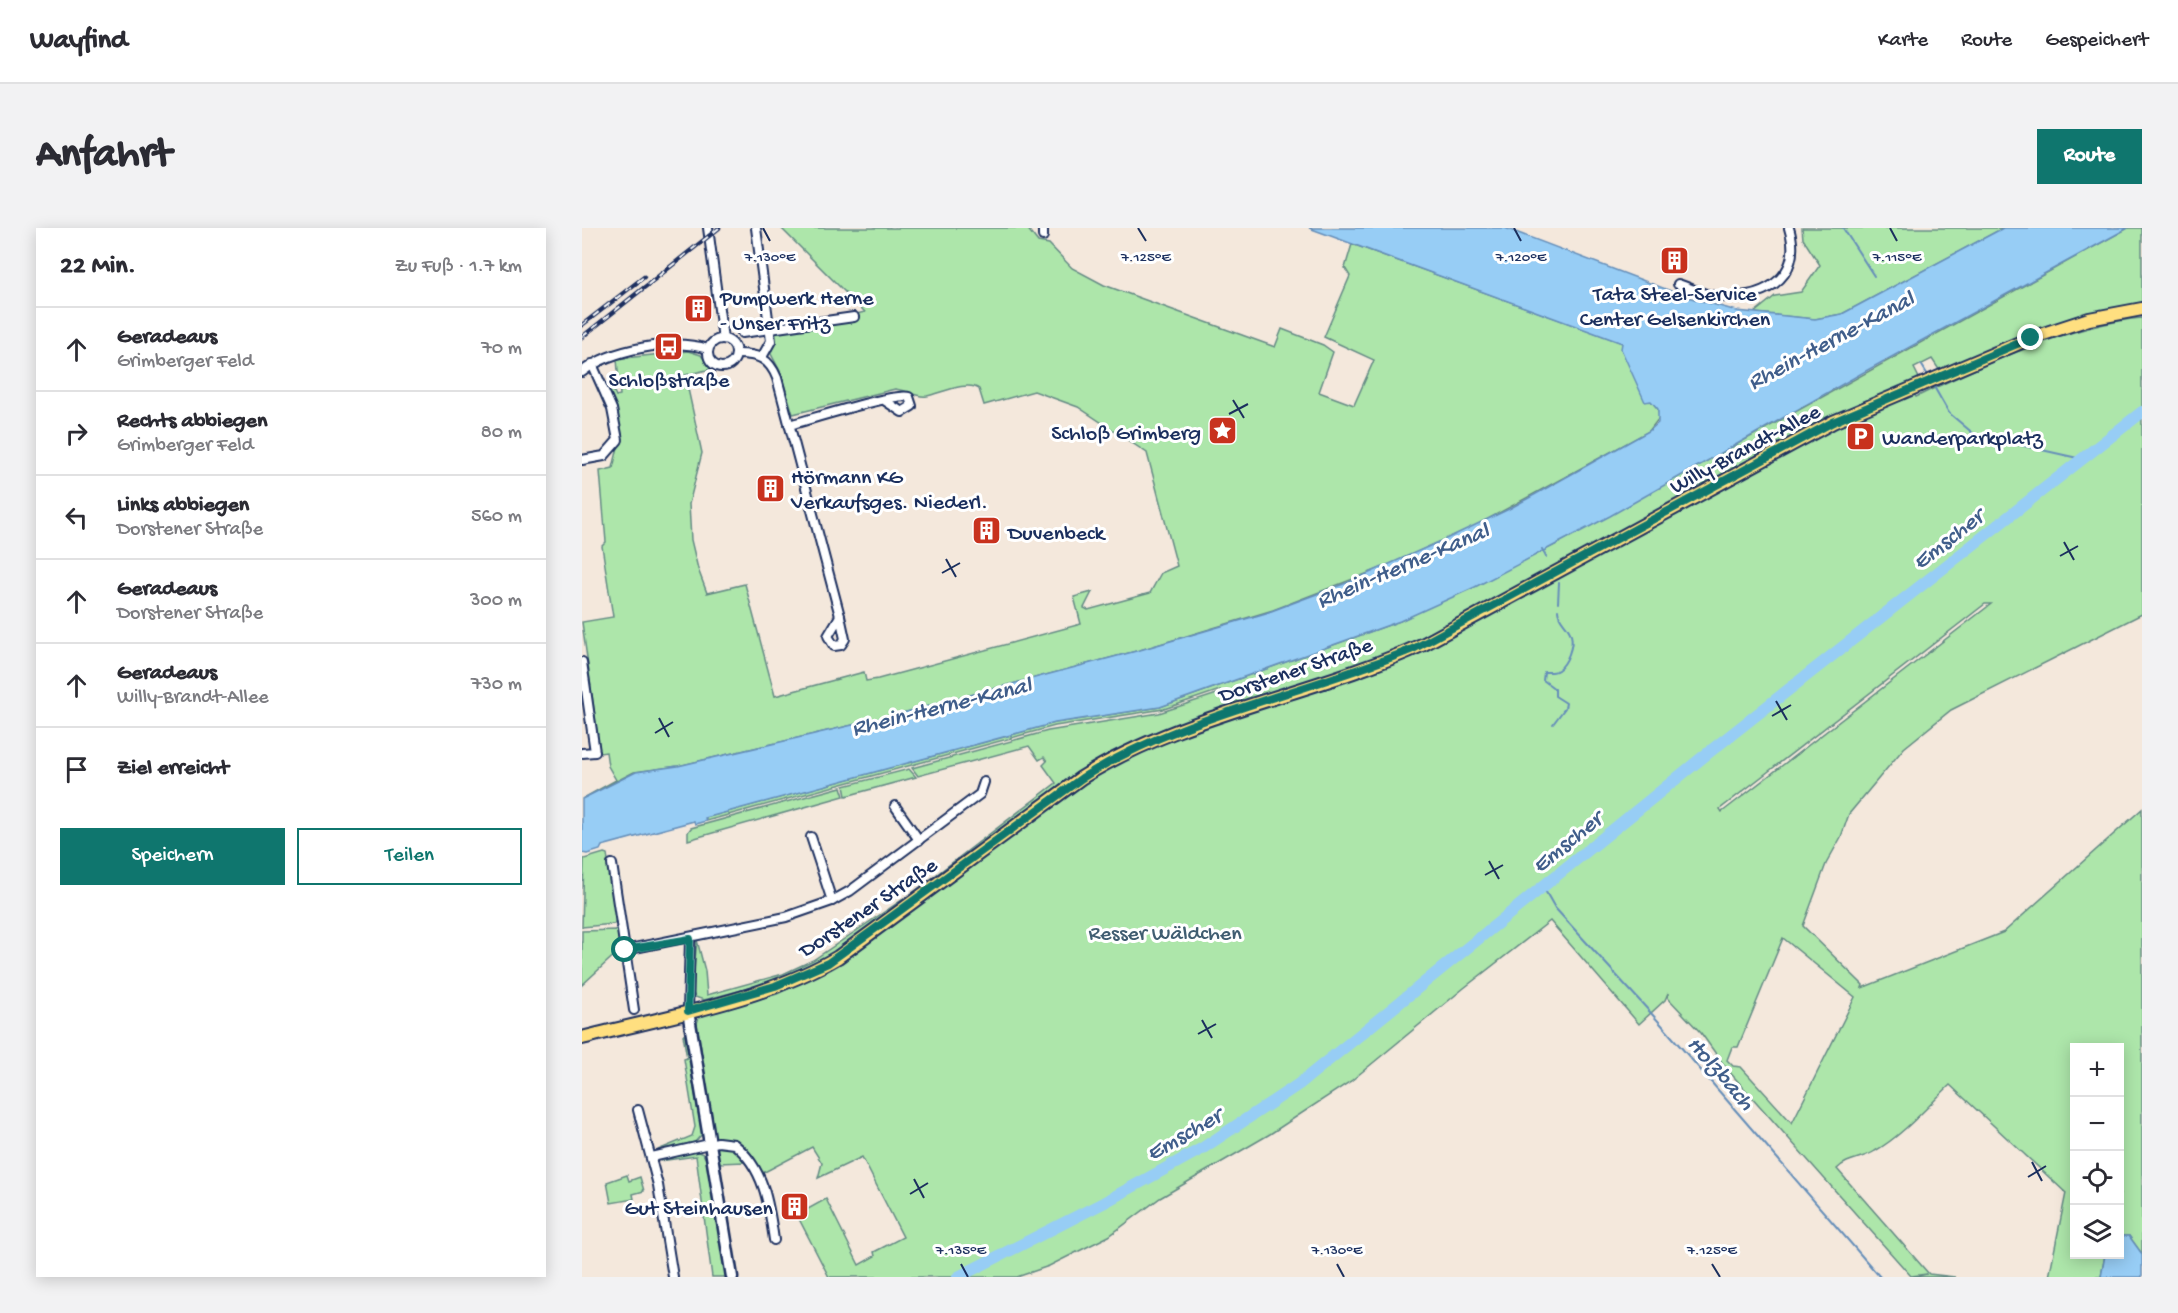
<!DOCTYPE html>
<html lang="de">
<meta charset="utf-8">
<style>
body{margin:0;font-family:"Gochi Hand",sans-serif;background:#f2f2f3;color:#2b2b33}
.controls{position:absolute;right:18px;bottom:18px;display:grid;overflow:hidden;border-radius:0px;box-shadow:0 3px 15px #0003}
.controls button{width:54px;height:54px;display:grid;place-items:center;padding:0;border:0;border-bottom:2px solid #e1e1e2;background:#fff;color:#2b2b33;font:30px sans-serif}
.stop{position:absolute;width:18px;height:18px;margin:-14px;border:4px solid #0f766e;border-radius:50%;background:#fff}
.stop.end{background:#0f766e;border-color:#fff;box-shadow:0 2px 6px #0008}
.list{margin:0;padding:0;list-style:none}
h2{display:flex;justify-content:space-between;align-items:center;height:78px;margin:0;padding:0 24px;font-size:26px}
h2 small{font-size:20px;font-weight:400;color:#7c7c81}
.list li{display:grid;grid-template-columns:39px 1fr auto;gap:18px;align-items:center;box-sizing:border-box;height:84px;padding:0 24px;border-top:2px solid #e1e1e2}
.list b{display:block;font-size:22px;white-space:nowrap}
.list p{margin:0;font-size:20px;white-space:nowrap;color:#7c7c81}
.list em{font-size:20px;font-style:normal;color:#7c7c81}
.actions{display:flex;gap:12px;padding:18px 24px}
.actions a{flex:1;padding:14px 0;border:2px solid #0f766e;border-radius:0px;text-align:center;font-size:21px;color:#0f766e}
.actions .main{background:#0f766e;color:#fff}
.icon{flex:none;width:33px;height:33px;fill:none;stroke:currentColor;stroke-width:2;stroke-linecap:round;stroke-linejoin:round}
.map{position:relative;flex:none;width:1560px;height:1049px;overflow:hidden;border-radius:0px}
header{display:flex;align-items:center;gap:36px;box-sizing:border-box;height:84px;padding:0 30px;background:#fff;border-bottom:2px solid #e1e1e2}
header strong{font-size:28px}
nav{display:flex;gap:33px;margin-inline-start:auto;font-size:21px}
.intro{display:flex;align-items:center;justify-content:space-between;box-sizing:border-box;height:144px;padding:0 36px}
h1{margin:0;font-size:42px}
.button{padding:15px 27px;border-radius:0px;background:#0f766e;color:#fff;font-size:21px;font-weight:700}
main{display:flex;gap:36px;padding:0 36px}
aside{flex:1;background:#fff;border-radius:0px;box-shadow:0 3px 15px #0003}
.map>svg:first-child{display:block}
.green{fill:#ade6aa;stroke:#648a84;stroke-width:1.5;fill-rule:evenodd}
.water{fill:#97cdf5;stroke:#658eb9;stroke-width:1.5}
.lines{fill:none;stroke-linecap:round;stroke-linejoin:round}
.stream{stroke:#658eb9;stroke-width:2}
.river{stroke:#97cdf5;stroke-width:12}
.street-casing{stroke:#1b2f5e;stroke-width:12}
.secondary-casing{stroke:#1b2f5e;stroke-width:15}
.primary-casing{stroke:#1b2f5e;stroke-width:16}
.street{stroke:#fff;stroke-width:8}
.secondary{stroke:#fff;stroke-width:10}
.primary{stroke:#ffdf80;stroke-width:12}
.rail-casing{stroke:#1b2f5e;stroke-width:4.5}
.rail{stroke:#fff;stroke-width:2;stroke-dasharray:7;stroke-linecap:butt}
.route{stroke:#0f766e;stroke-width:8}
.ticks{fill:none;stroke:#1b2f5e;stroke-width:2}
.labels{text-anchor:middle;stroke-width:6;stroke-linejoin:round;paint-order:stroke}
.poi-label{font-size:22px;fill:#1b2f5e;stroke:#fff;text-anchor:start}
.street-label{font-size:22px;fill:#1b2f5e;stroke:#fff}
.park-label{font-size:22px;fill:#405d71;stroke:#fff}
.water-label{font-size:24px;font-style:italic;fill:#405e8b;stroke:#fff}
.ticks-label{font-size:15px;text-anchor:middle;fill:#1b2f5e;stroke:#fff;stroke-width:6;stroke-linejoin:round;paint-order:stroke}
</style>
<header>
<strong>Wayfind</strong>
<nav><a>Karte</a><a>Route</a><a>Gespeichert</a></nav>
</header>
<div class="intro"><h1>Anfahrt</h1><a class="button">Route</a></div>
<main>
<aside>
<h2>22 Min.<small>Zu Fuß · 1.7 km</small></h2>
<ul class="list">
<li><svg class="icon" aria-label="ahead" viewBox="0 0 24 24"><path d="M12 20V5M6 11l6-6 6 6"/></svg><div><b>Geradeaus</b><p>Grimberger Feld</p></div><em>70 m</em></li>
<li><svg class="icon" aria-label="right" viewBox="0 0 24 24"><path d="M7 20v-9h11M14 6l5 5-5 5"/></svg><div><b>Rechts abbiegen</b><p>Grimberger Feld</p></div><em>80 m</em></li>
<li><svg class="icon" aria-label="left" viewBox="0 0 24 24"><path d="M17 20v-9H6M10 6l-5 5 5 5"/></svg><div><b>Links abbiegen</b><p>Dorstener Straße</p></div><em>560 m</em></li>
<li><svg class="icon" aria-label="ahead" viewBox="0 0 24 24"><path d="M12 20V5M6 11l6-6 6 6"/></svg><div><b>Geradeaus</b><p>Dorstener Straße</p></div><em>300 m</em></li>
<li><svg class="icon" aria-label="ahead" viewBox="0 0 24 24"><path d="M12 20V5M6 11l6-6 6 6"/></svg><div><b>Geradeaus</b><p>Willy-Brandt-Allee</p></div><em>730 m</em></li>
<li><svg class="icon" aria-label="arrive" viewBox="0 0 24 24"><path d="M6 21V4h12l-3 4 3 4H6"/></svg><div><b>Ziel erreicht</b></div></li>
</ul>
<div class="actions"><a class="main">Speichern</a><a>Teilen</a></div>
</aside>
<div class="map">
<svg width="1560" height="1049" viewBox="0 0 1560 1049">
<rect width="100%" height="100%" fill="#f4e8dc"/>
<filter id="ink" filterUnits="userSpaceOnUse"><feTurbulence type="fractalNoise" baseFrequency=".0167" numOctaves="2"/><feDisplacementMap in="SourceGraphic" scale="12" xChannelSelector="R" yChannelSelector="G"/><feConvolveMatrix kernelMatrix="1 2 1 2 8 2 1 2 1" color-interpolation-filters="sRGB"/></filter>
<g filter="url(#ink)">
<g class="green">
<path d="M199 0H445L456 14 467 16 490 40 522 57 693 119 700 101 741 117 751 124 737 164 772 177 792 132 742 109 768 48 763 40 770 16 1041 115 1069 173 1076 181 1077 190 1067 203 895 297 802 339 691 382 558 422 313 487 96 538 52 544 0 571 34 552 26 538 24 524 18 525 0 394 31 389 20 318 24 314 18 243 31 240 37 215 31 175 24 157 28 155 34 168 38 167 35 131 106 123 119 127 129 141 103 147 120 225 107 276 109 312 116 341 125 365 163 356 193 468 282 444 284 453 296 451 499 396 492 369 510 364 502 380 506 382 568 365 579 345 595 338 565 225 496 179 452 163 402 177 397 161C385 152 359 165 345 168 334 170 325 162 313 161L211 186 198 143 189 126 192 103 274 90V86L283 84Z"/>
<path d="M1220 0H1421L1260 86 1233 91 1172 85 1193 68 1219 64 1238 37 1221 11Z"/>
<path d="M1546 0H1560V79L1516 83 1358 143 1350 131 1332 140 1337 150 1326 157 1334 169C1397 138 1491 96 1560 90V386L1369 482 1322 520 1267 586 1259 609 1244 636 1221 698 1281 757 1280 760 1422 704 1560 581V1026L1547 1008H1538V820H1492V1026L1523 1027 1519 1049H1467L1484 965 1368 857C1345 879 1321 907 1293 923 1281 931 1265 930 1255 941L1347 1046 1373 1049H1331L1345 1046 1329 1048 1144 840 1119 805 1086 770V765L1083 772 1057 796 968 693 882 760 769 853 688 906 578 970 527 1008 467 1038 435 1049H247L215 987 244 971 277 1037 293 1028 292 1024 321 1009 280 929 236 950 240 935 230 919 175 948 164 934 136 935 115 795 118 787 195 766 253 738 484 569 479 561 243 732 194 753 122 772 113 769 110 763 115 712 123 743 125 767 201 746 231 732 333 663 474 555 461 537 465 533 462 529 457 532 447 518 336 548 330 540 466 503 577 485 638 465V462L582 481 473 498 124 593 123 590 473 495 578 479 818 393 971 318ZM1403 376H1409L1140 584 1138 581ZM1201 710 1273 769 1210 895 1159 839 1151 838 1145 832 1150 819H1156Z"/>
<path d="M327 541 334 549 264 568 262 558Z"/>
<path d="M259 559 262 568 106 612V604L109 600Z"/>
<path d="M22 625 25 626 35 691 32 696 0 699 2 631Z"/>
<path d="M35 702 39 721 0 757V703Z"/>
<path d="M101 807H103L120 906 113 914 76 922 110 908 113 899 102 831 105 830Z"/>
<path d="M114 923 121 926 124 931 144 1049H130L114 928 78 933Z"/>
<path d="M45 947 47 953 58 949 62 963 51 966 52 971 29 975 25 954Z"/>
</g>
<g class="water">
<path d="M727 0H923L1102 68 1155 83 1233 91 1260 86 1421 0H1546L1282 144 1028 288 893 359 818 393 578 479 473 495 123 590 124 593 113 596 112 593 20 618 18 622 5 626 0 625V571L54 544 96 538 313 487 558 422 684 385 767 354 868 309 927 281 1067 203 1076 195V181L1069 173 1063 174 1039 121 1040 115Z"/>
<path d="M1538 1008H1547L1560 1026V1049H1519L1523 1027 1538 1026Z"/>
</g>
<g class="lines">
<g class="stream">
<path d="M1261 0 1292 48"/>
<path d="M1339 136 1347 149"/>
<path d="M1351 157 1367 185 1393 207 1500 231"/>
<path d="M960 321 964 329"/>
<path d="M976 375 977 355"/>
<path d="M971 496 983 480 984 475 973 468V461L961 452 962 444C967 444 972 445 976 442 985 436 992 417 989 407 986 396 976 393 976 382"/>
<path d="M961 659 973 680 1078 795 1298 1049"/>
</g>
<path class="river" d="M376 1049 521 975 621 920 717 856 1126 525 1560 184"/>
<defs>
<g id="street">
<path d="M126 0 141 111"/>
<path d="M174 0 189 113 180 129"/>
<path d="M461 0V8"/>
<path d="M1096 56C1108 60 1120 66 1132 68 1177 74 1223 52 1207 0"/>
<path d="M160 105 272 89"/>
<circle cx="140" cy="125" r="14"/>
<path d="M155 126C176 126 187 130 195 150L258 388"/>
<path d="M0 144C29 121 90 110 126 121"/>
<path d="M207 197C227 192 314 164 327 169L330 178 320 184 302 172"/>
<path d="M0 232 22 228 36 212 30 181 10 136"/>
<path d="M258 388 263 411 259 417 252 418 246 408Z"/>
<path d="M0 434 13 524 0 525"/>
<path d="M313 578 337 612"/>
<path d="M229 609 250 673"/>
<path d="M30 636 52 782"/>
<path d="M43 722 204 689 250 673 268 663 398 566 402 554"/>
<path d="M106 783 108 711"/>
<path d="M56 882 76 957 91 1049"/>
<path d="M70 929 136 914 152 916C182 940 187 976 192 1012"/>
</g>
<path id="secondary" d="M106 783 150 1049"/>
<path id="primary" d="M0 810C82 789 184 772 256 729L499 550C604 484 731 467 842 416L1251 194 1449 110 1507 91 1560 81"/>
</defs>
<use href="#street" class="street-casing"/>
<use href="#secondary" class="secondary-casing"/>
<use href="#primary" class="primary-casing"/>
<use href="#street" class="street"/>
<use href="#secondary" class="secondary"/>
<use href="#primary" class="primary"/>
<defs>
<g id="rail">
<path d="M0 97 62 49"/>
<path d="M0 109 137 0"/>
</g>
</defs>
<use href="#rail" class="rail-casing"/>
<use href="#rail" class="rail"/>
</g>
</g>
<g class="lines" filter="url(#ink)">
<path class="route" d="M43 722 108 711 106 783 193 758 246 735 500 550C601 486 724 466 833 420L1251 194 1449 110"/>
</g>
<path class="ticks" d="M181 0 188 13M556 0 564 13M932 0 939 13M1308 0 1315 13M651 172 662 190M647 186 666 176M1482 314 1492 332M1478 328 1496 318M364 331 374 349M360 345 378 335M1194 473 1205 492M1190 488 1209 477M77 490 87 509M73 505 91 494M907 633 917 651M903 647 921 637M620 792 630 810M616 806 634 796M1450 934 1460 953M1446 949 1464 938M332 951 342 970M328 966 346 955M379 1036 386 1049M755 1036 762 1049M1130 1036 1138 1049"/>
<defs>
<symbol id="building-square" viewBox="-11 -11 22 22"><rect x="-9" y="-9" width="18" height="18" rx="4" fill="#c8321e" stroke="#fff"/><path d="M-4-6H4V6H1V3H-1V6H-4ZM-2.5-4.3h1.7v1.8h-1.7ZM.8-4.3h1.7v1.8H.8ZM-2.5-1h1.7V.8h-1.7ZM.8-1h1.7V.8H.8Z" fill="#fff"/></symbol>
<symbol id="bus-square" viewBox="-11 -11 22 22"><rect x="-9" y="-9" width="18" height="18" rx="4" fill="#c8321e" stroke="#fff"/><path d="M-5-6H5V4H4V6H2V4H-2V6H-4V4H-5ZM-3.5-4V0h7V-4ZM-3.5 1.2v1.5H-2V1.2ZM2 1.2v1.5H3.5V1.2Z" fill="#fff"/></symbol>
<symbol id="sight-square" viewBox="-11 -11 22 22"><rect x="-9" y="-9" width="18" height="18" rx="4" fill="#c8321e" stroke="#fff"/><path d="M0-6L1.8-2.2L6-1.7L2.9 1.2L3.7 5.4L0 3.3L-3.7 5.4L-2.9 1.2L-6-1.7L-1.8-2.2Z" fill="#fff"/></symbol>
<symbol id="parking-square" viewBox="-11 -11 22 22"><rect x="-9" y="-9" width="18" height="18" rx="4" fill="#c8321e" stroke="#fff"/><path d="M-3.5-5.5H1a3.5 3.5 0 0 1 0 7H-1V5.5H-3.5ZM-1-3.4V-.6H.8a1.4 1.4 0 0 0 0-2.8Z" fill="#fff"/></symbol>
</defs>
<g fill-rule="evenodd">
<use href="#building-square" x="1076" y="16" width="33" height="33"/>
<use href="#building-square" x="100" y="64" width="33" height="33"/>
<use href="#bus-square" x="70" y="102" width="33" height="33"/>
<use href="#sight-square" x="624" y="186" width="33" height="33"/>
<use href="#parking-square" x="1262" y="192" width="33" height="33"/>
<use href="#building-square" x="172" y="244" width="33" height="33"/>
<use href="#building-square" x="388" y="286" width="33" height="33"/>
<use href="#building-square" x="196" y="962" width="33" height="33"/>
</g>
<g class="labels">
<g class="poi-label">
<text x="1093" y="72" text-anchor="middle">Tata Steel-Service<tspan x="1093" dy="25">Center Gelsenkirchen</tspan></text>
<text x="138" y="76">Pumpwerk Herne<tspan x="138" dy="25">- Unser Fritz</tspan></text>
<text x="87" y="158" text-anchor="middle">Schloßstraße</text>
<text x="619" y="211" text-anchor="end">Schloß Grimberg</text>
<text x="1300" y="216">Wanderparkplatz</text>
<text x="209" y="255">Hörmann KG<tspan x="209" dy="25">Verkaufsges. Niederl.</tspan></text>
<text x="426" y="311">Duvenbeck</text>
<text x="191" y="986" text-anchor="end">Gut Steinhausen</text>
</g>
<g class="street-label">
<text transform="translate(1162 219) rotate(-28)" y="8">Willy-Brandt-Allee</text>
<text transform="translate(713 440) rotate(-19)" y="8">Dorstener Straße</text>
<text transform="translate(285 678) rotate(-34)" y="8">Dorstener Straße</text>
</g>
<g class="park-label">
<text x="583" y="711">Resser Wäldchen</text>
</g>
<g class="water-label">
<text transform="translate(1248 111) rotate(-28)" y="8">Rhein-Herne-Kanal</text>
<text transform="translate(1365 310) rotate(-38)" y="8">Emscher</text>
<text transform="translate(820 336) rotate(-23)" y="8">Rhein-Herne-Kanal</text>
<text transform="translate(359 477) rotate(-14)" y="8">Rhein-Herne-Kanal</text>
<text transform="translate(984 613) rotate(-39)" y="8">Emscher</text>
<text transform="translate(1140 844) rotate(49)" y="8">Holzbach</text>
<text transform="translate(601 905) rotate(-30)" y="8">Emscher</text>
</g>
</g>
<g class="ticks-label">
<text x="188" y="33">7.130°E</text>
<text x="564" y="33">7.125°E</text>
<text x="939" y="33">7.120°E</text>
<text x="1315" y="33">7.115°E</text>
<text x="379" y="1026">7.135°E</text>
<text x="755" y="1026">7.130°E</text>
<text x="1130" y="1026">7.125°E</text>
</g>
</svg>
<div class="controls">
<button>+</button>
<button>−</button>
<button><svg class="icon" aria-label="locate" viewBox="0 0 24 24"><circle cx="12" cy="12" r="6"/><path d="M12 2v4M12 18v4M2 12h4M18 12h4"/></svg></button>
<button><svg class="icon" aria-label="layers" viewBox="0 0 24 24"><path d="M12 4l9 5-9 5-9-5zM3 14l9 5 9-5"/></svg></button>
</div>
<div class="stop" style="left:43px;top:722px"></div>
<div class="stop end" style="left:1449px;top:110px"></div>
</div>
</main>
